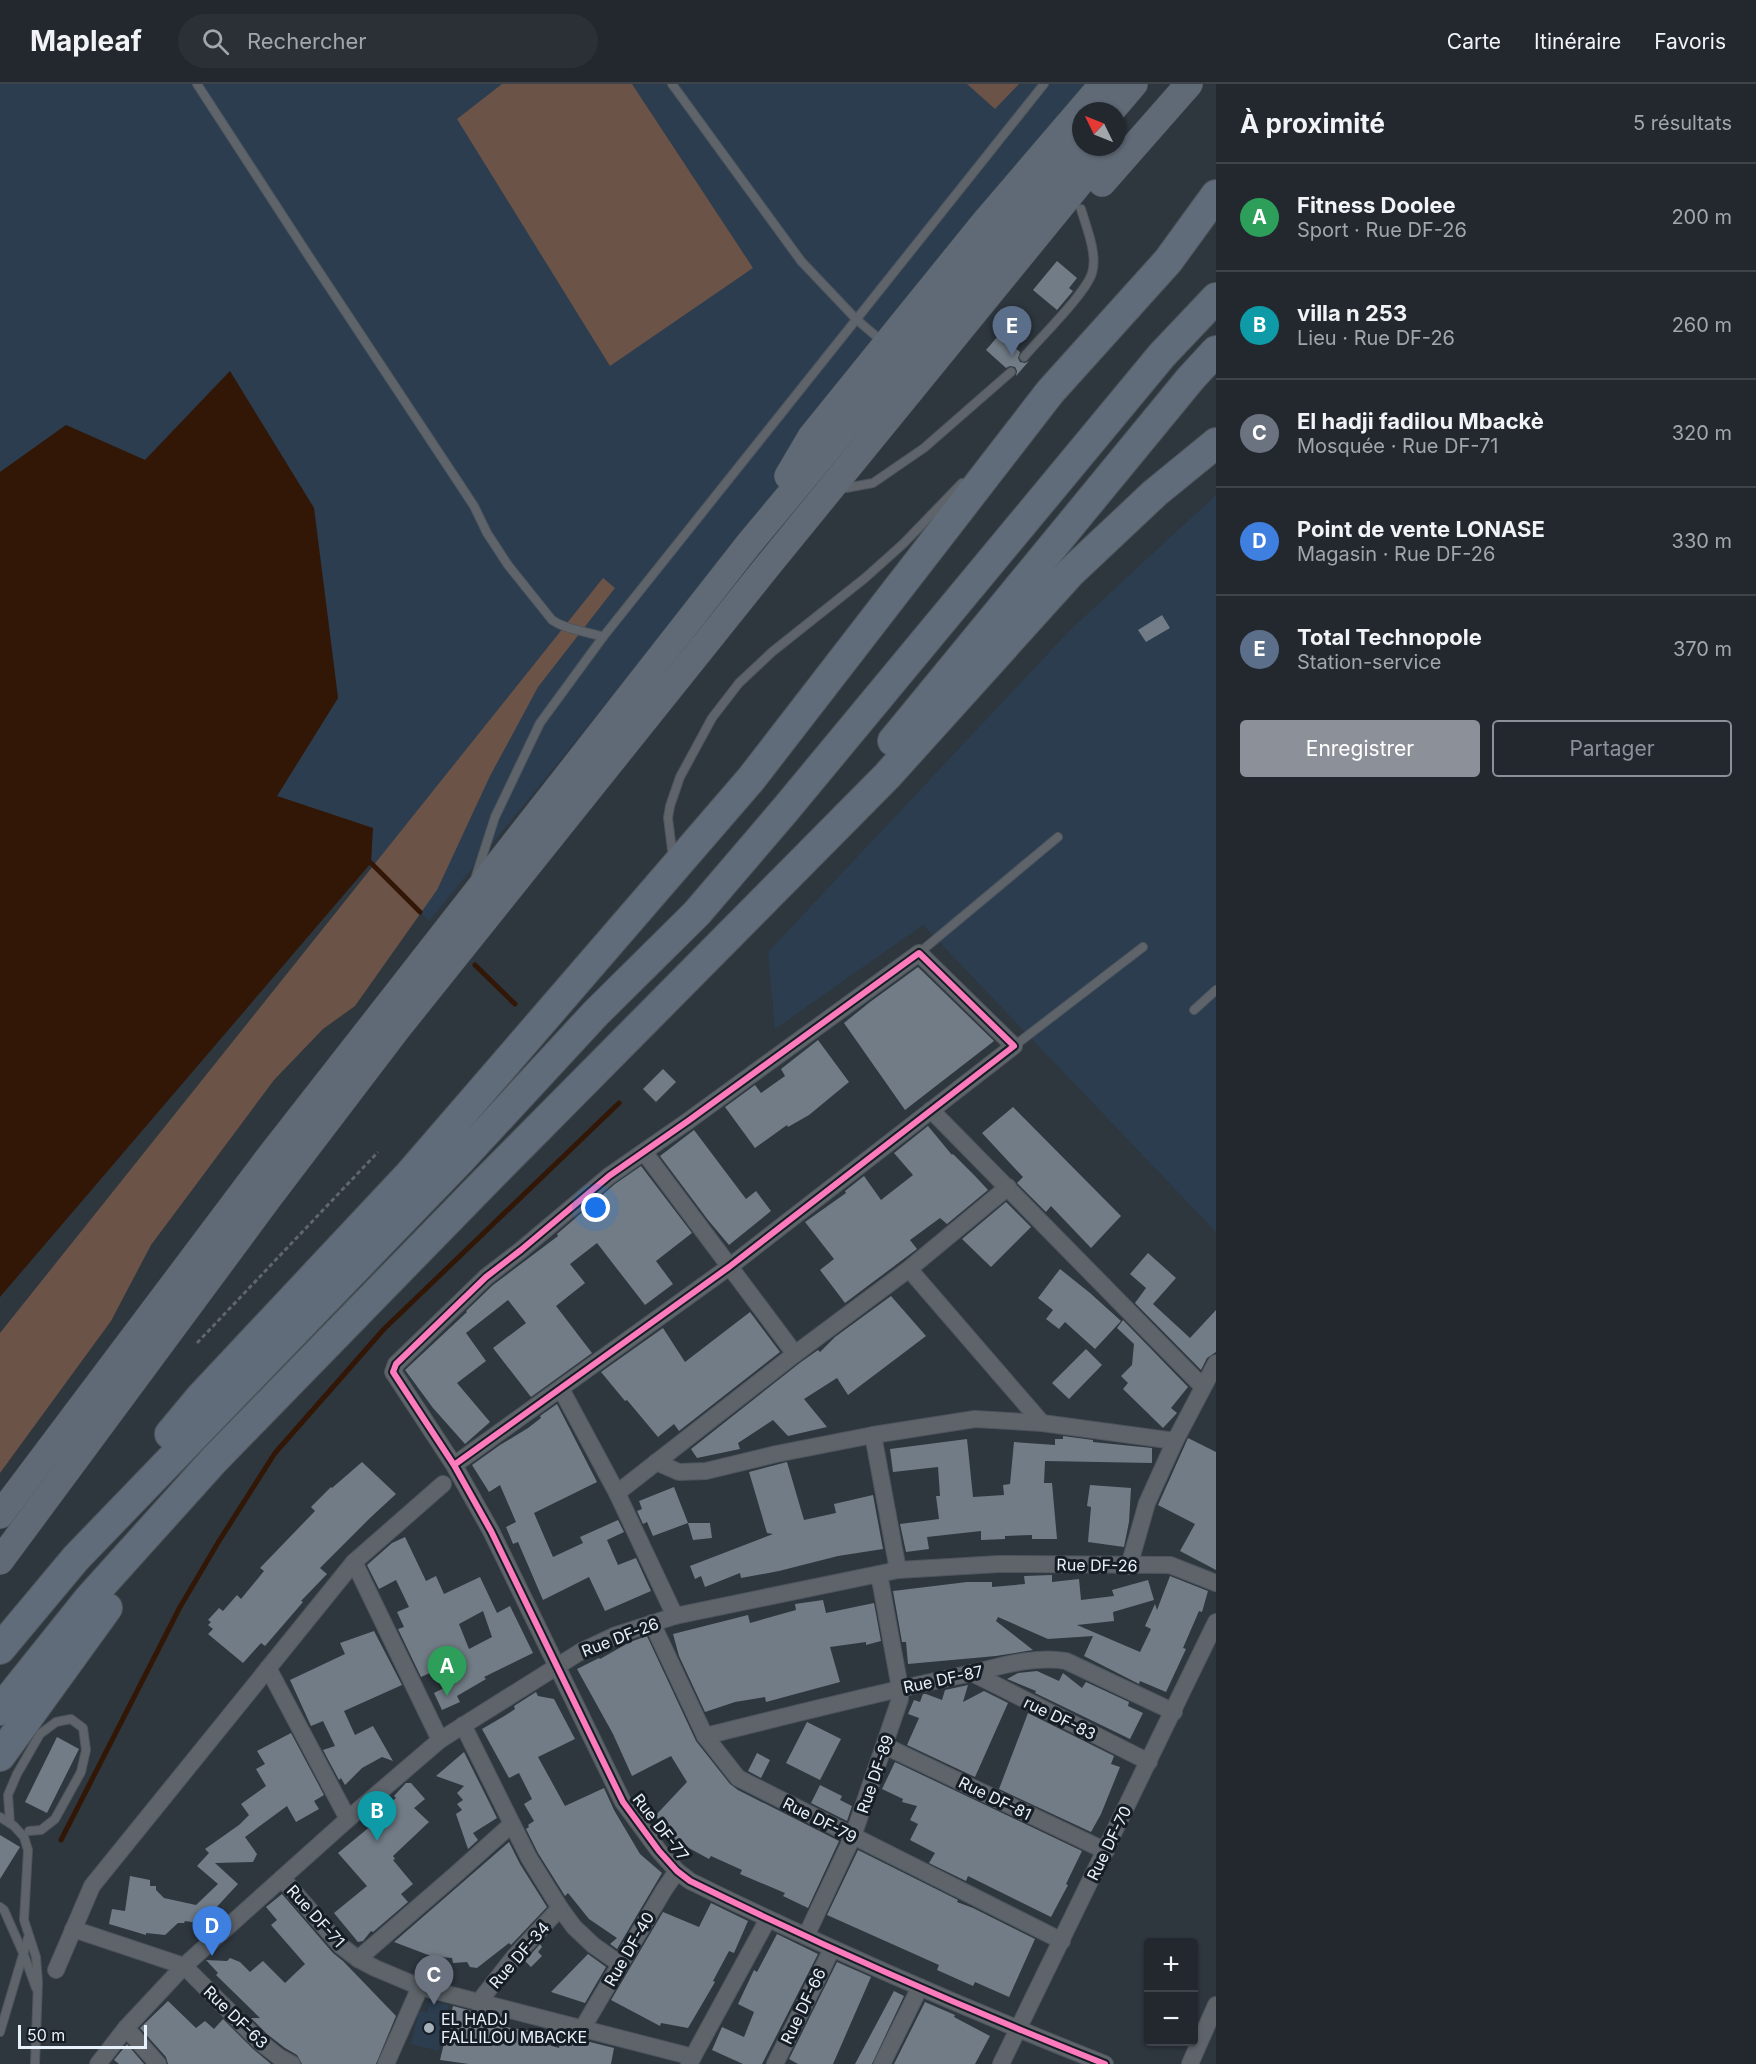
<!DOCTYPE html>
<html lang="fr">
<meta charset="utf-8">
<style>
body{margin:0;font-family:Inter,sans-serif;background:#2a3036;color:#f1f3f6}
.controls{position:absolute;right:18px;bottom:18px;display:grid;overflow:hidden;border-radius:6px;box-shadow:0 2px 4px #0004}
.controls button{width:54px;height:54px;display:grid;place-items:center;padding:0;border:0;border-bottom:2px solid #3f444a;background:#22282e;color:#f1f3f6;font:30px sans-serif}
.compass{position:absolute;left:1072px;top:18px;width:54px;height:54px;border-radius:50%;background:#22282e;box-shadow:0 2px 4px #0004;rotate:313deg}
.scale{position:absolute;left:18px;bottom:15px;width:129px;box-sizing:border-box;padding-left:6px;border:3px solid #e7f1fb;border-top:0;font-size:16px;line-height:21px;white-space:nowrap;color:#e7f1fb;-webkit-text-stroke:4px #161d24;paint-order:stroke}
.you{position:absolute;left:596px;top:1124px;width:21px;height:21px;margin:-15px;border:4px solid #fff;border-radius:50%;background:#1a73e8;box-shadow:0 0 0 9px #1a73e833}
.badge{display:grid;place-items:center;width:39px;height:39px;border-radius:50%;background:#8c9099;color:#fff;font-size:20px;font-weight:700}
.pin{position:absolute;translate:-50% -50px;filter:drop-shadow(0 2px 3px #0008)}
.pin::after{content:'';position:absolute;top:32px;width:21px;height:18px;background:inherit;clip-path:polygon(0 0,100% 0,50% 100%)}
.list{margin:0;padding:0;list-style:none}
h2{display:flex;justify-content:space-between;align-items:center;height:78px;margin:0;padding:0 24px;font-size:26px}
h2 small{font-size:20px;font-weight:400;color:#a2a6aa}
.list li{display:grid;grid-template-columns:39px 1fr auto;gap:18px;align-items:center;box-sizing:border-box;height:108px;padding:0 24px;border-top:2px solid #3f444a}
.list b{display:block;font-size:22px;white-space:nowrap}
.list p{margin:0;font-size:20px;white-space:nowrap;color:#a2a6aa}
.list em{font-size:20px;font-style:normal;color:#a2a6aa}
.actions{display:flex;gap:12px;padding:18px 24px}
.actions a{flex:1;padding:14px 0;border:2px solid #8c9099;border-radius:6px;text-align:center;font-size:21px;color:#8c9099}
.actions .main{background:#8c9099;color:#fff}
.icon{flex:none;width:33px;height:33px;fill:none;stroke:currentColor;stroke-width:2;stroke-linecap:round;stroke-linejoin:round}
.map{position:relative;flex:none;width:1216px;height:1980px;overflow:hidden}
header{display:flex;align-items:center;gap:36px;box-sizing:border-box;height:84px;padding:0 30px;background:#22282e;border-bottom:2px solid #3f444a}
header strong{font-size:28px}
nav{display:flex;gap:33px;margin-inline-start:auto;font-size:21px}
.search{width:420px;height:54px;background:#2a3036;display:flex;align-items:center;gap:15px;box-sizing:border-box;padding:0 21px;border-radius:33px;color:#a2a6aa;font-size:22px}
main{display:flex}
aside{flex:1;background:#22282e}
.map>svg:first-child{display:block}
.built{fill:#2b3d4f}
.green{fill:#6b5348}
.water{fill:#321707}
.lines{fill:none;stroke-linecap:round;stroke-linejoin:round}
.stream{stroke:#321707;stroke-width:5}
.building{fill:#727c86;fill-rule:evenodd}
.service-casing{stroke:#4d545c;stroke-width:10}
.minor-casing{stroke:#4d545c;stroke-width:18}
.trunk-casing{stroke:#4d545c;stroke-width:28}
.motorway-casing{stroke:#4d545c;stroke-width:32}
.path{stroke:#60666d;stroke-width:3;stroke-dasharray:4.5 3;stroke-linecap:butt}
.service{stroke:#5e646a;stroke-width:8}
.minor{stroke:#5e646a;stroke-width:16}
.trunk{stroke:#606a76;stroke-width:27}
.motorway{stroke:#606c79;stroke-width:30}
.cycleway-casing{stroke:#161d24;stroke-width:10}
.cycleway{stroke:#fd7abc;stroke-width:6}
.poi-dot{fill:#a6b0b9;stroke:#161d24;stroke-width:2}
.labels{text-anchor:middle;stroke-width:6;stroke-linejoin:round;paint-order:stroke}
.street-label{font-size:16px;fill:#e7f1fb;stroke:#161d24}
.poi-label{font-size:16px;fill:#e7f1fb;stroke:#161d24;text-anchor:start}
</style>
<header>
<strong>Mapleaf</strong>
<div class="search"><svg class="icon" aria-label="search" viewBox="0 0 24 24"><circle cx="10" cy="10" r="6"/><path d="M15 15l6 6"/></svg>Rechercher</div>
<nav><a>Carte</a><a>Itinéraire</a><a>Favoris</a></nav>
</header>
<main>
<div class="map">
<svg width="1216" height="1980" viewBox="0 0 1216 1980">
<rect width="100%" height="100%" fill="#2e363e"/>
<g class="built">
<path d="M0 0H1112L429 837 371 779 372 744 277 712 338 614 314 424 230 287 145 376 66 341 0 388Z"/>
<path d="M1216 411V1148L923 841 775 945 768 868 1071 545Z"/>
<path d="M430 1916 449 1921 438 1967 411 1960 419 1927 427 1928Z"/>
</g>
<g class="green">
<path d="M502 0H632L753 184 610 282 457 35Z"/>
<path d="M967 0H1019L995 25Z"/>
<path d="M603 494 615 504 538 603 490 692 437 806 355 922 323 945 274 996 151 1161 111 1237 0 1389V1249Z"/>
</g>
<path class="water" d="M230 287 314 424 338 614 277 712 373 744 371 779 0 1213V388L66 341 145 376Z"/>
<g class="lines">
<g class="stream">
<path d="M371 779 420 828"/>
<path d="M475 881 515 920"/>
<path d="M61 1756 180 1523 219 1457 275 1369 384 1245 619 1019"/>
</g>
</g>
<g class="building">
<path d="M1057 177 1077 194 1069 204 1073 207 1057 226 1033 206Z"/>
<path d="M999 251 1020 268 1018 274 1020 278 1025 279 1029 277 1016 292 1017 287 1015 283 1010 282 1006 284 986 266Z"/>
<path d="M1162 531 1170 544 1146 558 1138 546Z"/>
<path d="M918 883 994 957 905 1026 844 939 870 918Z"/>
<path d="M818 956 849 998 809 1031 788 1043 787 1041 755 1064 725 1023 755 1001 761 1009 785 992 781 985Z"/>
<path d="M663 985 676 998 656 1018 643 1005Z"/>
<path d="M1013 1023 1121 1132 1091 1164 1051 1122 1046 1128 1017 1099 1023 1093 982 1049Z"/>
<path d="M928 1042 952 1071 953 1070 976 1093 988 1106 947 1140 940 1134 910 1156 917 1165 845 1219 820 1186 834 1175 805 1138 846 1109 845 1107 864 1092 881 1116 913 1091 894 1069Z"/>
<path d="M694 1046 746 1115 756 1107 771 1127 729 1161 708 1136 660 1072Z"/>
<path d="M641 1082 692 1149 656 1177 673 1200 645 1221 597 1159 570 1180 585 1199 556 1222 592 1269 531 1313 493 1264 526 1239 508 1216 466 1249 486 1277 457 1299 490 1338 465 1360 433 1324 405 1286 467 1228 466 1227 493 1201 558 1152 557 1150 615 1100Z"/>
<path d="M1006 1118 1031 1143 991 1183 962 1155Z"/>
<path d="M1148 1169 1176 1194 1153 1220 1190 1254 1216 1226V1268L1207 1274 1201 1286 1135 1219 1146 1204 1130 1190Z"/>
<path d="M1060 1185 1090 1209 1121 1237 1095 1265 1065 1238 1059 1245 1046 1235 1053 1226 1038 1214Z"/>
<path d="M891 1212 926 1252 848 1311 837 1294 804 1315 827 1343 788 1352 773 1336 738 1359 740 1365 697 1374 691 1365 801 1278 818 1266 820 1268 835 1253Z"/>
<path d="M750 1228 780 1268 679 1347 674 1340 658 1353 627 1316 625 1317 601 1288 663 1244 685 1278Z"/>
<path d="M1123 1236 1188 1303 1171 1324 1177 1329 1163 1344 1123 1305 1128 1299 1121 1292 1132 1281 1134 1260 1117 1244Z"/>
<path d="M1086 1265 1102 1281 1069 1315 1052 1299Z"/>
<path d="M557 1320 597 1398 534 1429 553 1473 583 1459 580 1453 618 1436 624 1448 607 1456 618 1481 636 1474 651 1507 605 1527 589 1493 543 1516 518 1458 513 1460 506 1443 516 1438 500 1401 489 1408 472 1381 500 1361 528 1344 541 1334 540 1332Z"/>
<path d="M1063 1352 1093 1356V1358L1152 1364V1379L1045 1377 1044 1399H1052L1057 1455H1032V1451L1005 1452V1455L981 1456V1447L927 1453 929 1465 906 1468 900 1440 939 1435 936 1412H940L938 1383 893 1388 890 1365 967 1355 973 1413 1004 1411 1003 1401 1010 1400 1014 1358 1055 1361V1355H1063Z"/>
<path d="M1188 1354 1216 1368V1486L1180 1467 1195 1440 1158 1421Z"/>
<path d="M362 1378 396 1410 370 1434 320 1484 327 1490 301 1517 303 1518 265 1562 261 1559 243 1579 208 1550 213 1545 208 1541 211 1538 208 1536 219 1524 223 1527 237 1511 241 1515 264 1487 260 1484 315 1427 311 1423 331 1403 332 1404Z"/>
<path d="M787 1378 804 1436 836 1429 834 1420 873 1411 883 1465 838 1472 779 1487 741 1494 740 1489 705 1503 701 1492 695 1495 690 1482 773 1450 767 1449 749 1388Z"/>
<path d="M1090 1401 1131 1404 1129 1438 1124 1463 1088 1458 1091 1423 1087 1422Z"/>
<path d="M674 1403 688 1439 653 1452 647 1438 643 1440 637 1427 642 1425 639 1417Z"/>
<path d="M688 1439H710L712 1454 693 1456Z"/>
<path d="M405 1453 426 1497 436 1492 444 1510 480 1493 497 1529 510 1522 533 1569 484 1593 486 1595 457 1612 460 1618 442 1626 434 1609 452 1600 443 1583 421 1593 398 1545 404 1543 397 1528 409 1523 396 1496 379 1505 367 1481 392 1459ZM483 1527 492 1553 469 1565 459 1540Z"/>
<path d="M1052 1491V1498L1079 1495 1081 1516 1114 1512 1112 1506 1148 1496 1154 1516 1113 1528 1114 1537 1077 1541 1140 1568 1151 1545 1145 1542 1155 1520 1157 1526 1170 1492 1208 1507 1202 1528 1199 1527 1183 1564 1186 1565 1166 1608 1140 1597 1139 1600 1084 1572 1093 1552 1048 1555 998 1533 996 1537 1033 1566 996 1572 908 1580 906 1558H902L893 1507 967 1498H992V1503L1025 1500 1024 1492Z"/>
<path d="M823 1516 826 1529 874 1519 881 1557 866 1561V1558L830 1563 840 1598 766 1618 765 1613 735 1618 705 1628 679 1572 673 1550 748 1531 750 1539 796 1526 795 1520Z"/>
<path d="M374 1547 402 1601 344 1627 355 1651 373 1642 393 1677 382 1673 362 1684 345 1701 341 1694 339 1696 323 1666 335 1662 323 1637 311 1642 290 1596 345 1570 340 1559Z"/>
<path d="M647 1552 696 1657 730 1700 738 1706 839 1757 808 1824 783 1812 785 1809 740 1790 742 1786 711 1772 709 1775 676 1757 670 1751 673 1749 655 1732 687 1698 671 1672 632 1692 613 1650 577 1585 599 1574 600 1575 630 1558Z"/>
<path d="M1037 1587 1059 1597 1063 1589 1082 1604 1086 1598 1129 1618 1128 1622 1143 1629 1130 1655 1035 1609 1036 1607 1007 1595 1018 1589Z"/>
<path d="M968 1601 963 1618 984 1607 1008 1619 975 1693 907 1661 919 1634 908 1630 914 1616 920 1618 923 1610H926L942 1616 945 1606Z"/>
<path d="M536 1608 538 1612 554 1615 575 1655 538 1673 565 1722 604 1704 614 1726 640 1770 662 1789 617 1865 610 1860 617 1854 589 1835 568 1809 565 1812 538 1769 526 1745 529 1743 528 1741 534 1737 524 1720 532 1715 519 1689 509 1694 482 1645 506 1631 515 1625 514 1622Z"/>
<path d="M1028 1629 1114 1672 1111 1680 1120 1683 1101 1730 1091 1748 999 1705Z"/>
<path d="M807 1638 841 1655 820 1696 786 1679Z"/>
<path d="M291 1649 324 1711 314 1717 319 1725 296 1738 287 1722 245 1753 257 1770 253 1778 215 1779 238 1800 213 1827 210 1835 205 1836 204 1840 185 1837 184 1839H178L165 1851 146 1849V1851L109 1840 112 1825 125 1827 130 1792 150 1796V1802H156V1806L164 1814 196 1821 218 1800 197 1782 209 1769 205 1765 239 1741 249 1731 241 1720 266 1702 256 1685 265 1680 257 1667Z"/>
<path d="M57 1653 79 1665 47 1729 25 1718Z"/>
<path d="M464 1668 497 1734 473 1749 478 1756 468 1765 456 1730 462 1726 457 1720 463 1716 457 1709 464 1702 436 1692Z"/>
<path d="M757 1669 770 1676 761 1694 748 1687Z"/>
<path d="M895 1678 1082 1767 1066 1800 1068 1801 1051 1833 968 1792 966 1797 929 1779 935 1769 910 1756 918 1740 910 1736 917 1722 902 1718 903 1715 882 1705Z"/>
<path d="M406 1699H411L425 1715 414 1724 429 1738 393 1772 395 1775 393 1776 413 1800 401 1810 408 1818 373 1848 371 1847 363 1857 358 1858 334 1829 367 1802 338 1769 378 1736 375 1733 396 1714 394 1712Z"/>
<path d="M820 1701 842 1712 840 1716 852 1722 847 1737 811 1719Z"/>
<path d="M0 1751 20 1763 0 1795Z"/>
<path d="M509 1758 520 1780 547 1823 511 1861 509 1859 477 1884 470 1883 467 1878 453 1879 452 1874 431 1872 394 1858Z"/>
<path d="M858 1766 958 1816 957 1818 973 1824 1035 1855 1009 1913 975 1898 973 1902 937 1886 939 1881 827 1831Z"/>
<path d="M282 1810 333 1869 343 1877 396 1932 376 1980H302L297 1971 285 1964 267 1950 251 1934H260L216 1891 218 1889 206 1876 227 1877 230 1874 240 1878 250 1888 263 1877 285 1899 305 1880 271 1841 277 1836 266 1823Z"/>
<path d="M711 1819 748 1837 734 1869 729 1867 713 1897 715 1898 688 1944 661 1939 660 1942 611 1916 663 1828 699 1843Z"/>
<path d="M777 1850 818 1870 762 1980H743L712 1966 722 1943 744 1953 754 1928 738 1920 754 1886 757 1888Z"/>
<path d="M540 1860 542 1863 538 1868 542 1872 531 1883 525 1877Z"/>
<path d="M588 1870 606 1883 585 1919 551 1908Z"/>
<path d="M837 1878 871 1893 833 1980H798L789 1975Z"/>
<path d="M894 1907 904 1912 872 1980H855Z"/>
<path d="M168 1917 196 1944 205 1937 214 1945 223 1935 253 1965 271 1980H168L166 1973 140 1944Z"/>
<path d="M925 1918 955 1931 954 1933 990 1952 975 1980H894Z"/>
<path d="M453 1922 480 1929 478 1936 484 1937V1940L533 1947 532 1956 559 1964 562 1951 614 1964 611 1980H469L440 1976Z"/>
<path d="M127 1960 144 1980H119L114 1976Z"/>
</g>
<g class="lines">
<defs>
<g id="service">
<path d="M197 0 310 174 474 422 487 449 508 481 552 536C566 546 586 547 603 553"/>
<path d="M672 0 801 177 856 235 884 259"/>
<path d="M1024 273C1040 254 1086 209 1092 189 1098 171 1086 142 1081 125"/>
<path d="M846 404 873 399 924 364 1011 288"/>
<path d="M673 774 668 734 670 722 680 693 712 634 739 599 772 568 865 494 903 460 962 399"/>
<path d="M476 792 495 733 540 639 603 553 1044 0"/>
<path d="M919 869 1058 753"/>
<path d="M1194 926 1216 906"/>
<path d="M1014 962 1143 863"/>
<path d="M0 1733 14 1742 24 1753 28 1766 24 1836 36 1873 38 1898 35 1980"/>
<path d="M10 1739 8 1711 17 1690 40 1650 56 1638 71 1635 83 1644 86 1666 81 1688 55 1735 41 1746 29 1747"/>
<path d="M0 1823 4 1826 24 1871 36 1904"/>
<path d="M0 1948 28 1854"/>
</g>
<g id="minor">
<path d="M931 1026 1203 1303"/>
<path d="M644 1068 795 1270"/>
<path d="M909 1185 1042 1339"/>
<path d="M561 1305 617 1409 675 1532"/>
<path d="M873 1351 898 1486"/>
<path d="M656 1378 679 1388 706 1387 776 1370 873 1351 975 1335 1042 1339 1175 1357"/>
<path d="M454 1381 729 1183 1014 962 919 869 688 1037 609 1092 521 1166 486 1193 396 1280 393 1288 454 1381 491 1447 623 1718 659 1767 677 1787 690 1797C826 1864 964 1924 1105 1980"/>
<path d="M617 1409 795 1270 909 1185 1008 1103"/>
<path d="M354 1478 440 1656"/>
<path d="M1129 1482 1147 1419 1175 1357 1216 1279"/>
<path d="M652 1539 705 1652 738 1694 1062 1857"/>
<path d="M268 1584 348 1735"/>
<path d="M972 1589 1149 1678"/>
<path d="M463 1641 529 1774 560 1824 574 1843 593 1861 620 1880"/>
<path d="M705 1652C791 1631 876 1609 963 1591 996 1584 1032 1571 1066 1577L1174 1628"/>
<path d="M885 1662 1106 1767"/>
<path d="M282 1794 341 1862 358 1875 375 1884 420 1903 693 1973"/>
<path d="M73 1845 184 1882 260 1958 279 1973 292 1980"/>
<path d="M806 1852 853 1752 900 1615V1604L879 1490"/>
<path d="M358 1875 455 1791 512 1740"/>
<path d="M56 1886 92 1802 354 1478 443 1400"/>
<path d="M478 1919 514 1873 560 1824"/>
<path d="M126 1944 158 1980"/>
<path d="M582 1945 664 1806 677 1787"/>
<path d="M98 1980 126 1944 184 1882 348 1735 440 1656 580 1568 616 1551 675 1532 898 1486 999 1480 1170 1481 1216 1499"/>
<path d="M386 1980 420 1903"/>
<path d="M689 1980 768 1835"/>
<path d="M775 1980 832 1865"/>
<path d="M882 1980 920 1903"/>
<path d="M1001 1980 1216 1538"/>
<path d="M1190 1980 1216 1921"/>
</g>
<g id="trunk">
<path d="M1111 27 1134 0"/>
<path d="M1102 99 1189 0"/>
<path d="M788 392 811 353 984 139 1103 0"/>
<path d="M0 1431 270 1072 748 461 1081 61"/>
<path d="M0 1477 270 1112 397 945 770 479 1109 63"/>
</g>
<g id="motorway">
<path d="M893 657 1191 294 1216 267"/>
<path d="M170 1350 200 1314 410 1090 751 695 1050 308 1168 177 1216 111"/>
<path d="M0 1565 76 1474 461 1075 596 929 697 829 785 726 1162 271 1216 214"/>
<path d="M0 1626 88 1516 214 1376 484 1099 887 692 1071 488 1155 409 1216 359"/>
<path d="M0 1672 107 1524"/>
</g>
</defs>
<use href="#service" class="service-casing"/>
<use href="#minor" class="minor-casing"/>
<use href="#trunk" class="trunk-casing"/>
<use href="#motorway" class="motorway-casing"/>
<path class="path" d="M197 1259 378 1068"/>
<use href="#service" class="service"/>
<use href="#minor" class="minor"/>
<use href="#trunk" class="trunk"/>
<use href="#motorway" class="motorway"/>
<defs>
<path id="cycleway" d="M454 1381 729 1183 1014 962 919 869 688 1037 609 1092 521 1166 486 1193 396 1280 393 1288 454 1381 491 1447 623 1718 659 1767 677 1787 690 1797C826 1864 964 1924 1105 1980"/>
</defs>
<use href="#cycleway" class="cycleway-casing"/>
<use href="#cycleway" class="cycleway"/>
</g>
<circle class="poi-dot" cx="429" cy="1944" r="6"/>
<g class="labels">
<g class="street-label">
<text transform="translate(1097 1481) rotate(1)" y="6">Rue DF-26</text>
<text transform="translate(620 1553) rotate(-21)" y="6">Rue DF-26</text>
<text transform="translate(943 1595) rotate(-12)" y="6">Rue DF-87</text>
<text transform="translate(1060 1634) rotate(26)" y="6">rue DF-83</text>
<text transform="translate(875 1690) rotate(-71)" y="6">Rue DF-89</text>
<text transform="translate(995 1714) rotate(26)" y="6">Rue DF-81</text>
<text transform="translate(820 1736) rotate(27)" y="6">Rue DF-79</text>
<text transform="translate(661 1743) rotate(52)" y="6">Rue DF-77</text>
<text transform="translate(1109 1759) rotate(-64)" y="6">Rue DF-70</text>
<text transform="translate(316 1832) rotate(48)" y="6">Rue DF-71</text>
<text transform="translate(629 1865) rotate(-60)" y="6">Rue DF-40</text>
<text transform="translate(519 1871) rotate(-49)" y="6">Rue DF-34</text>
<text transform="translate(803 1922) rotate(-64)" y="6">Rue DF-66</text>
<text transform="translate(236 1933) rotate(44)" y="6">Rue DF-63</text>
</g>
<g class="poi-label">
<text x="441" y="1941">EL HADJ<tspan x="441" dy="18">FALLILOU MBACKE</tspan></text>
</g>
</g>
</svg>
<div class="controls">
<button>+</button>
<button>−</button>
</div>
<svg class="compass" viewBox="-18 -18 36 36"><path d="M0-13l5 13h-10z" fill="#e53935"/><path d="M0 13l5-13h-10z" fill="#a2a6aa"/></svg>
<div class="scale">50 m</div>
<div class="you"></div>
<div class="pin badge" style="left:447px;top:1612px;background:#2e9e5b">A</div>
<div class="pin badge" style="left:377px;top:1757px;background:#0f9aa8">B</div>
<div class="pin badge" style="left:434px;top:1921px;background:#6b7280">C</div>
<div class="pin badge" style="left:212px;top:1872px;background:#3f7fe0">D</div>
<div class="pin badge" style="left:1012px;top:272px;background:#5c6f8a">E</div>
</div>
<aside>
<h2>À proximité<small>5 résultats</small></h2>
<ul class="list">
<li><span class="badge" style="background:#2e9e5b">A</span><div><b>Fitness Doolee</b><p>Sport · Rue DF-26</p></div><em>200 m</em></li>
<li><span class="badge" style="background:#0f9aa8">B</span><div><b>villa n 253</b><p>Lieu · Rue DF-26</p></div><em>260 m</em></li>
<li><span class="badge" style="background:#6b7280">C</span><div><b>El hadji fadilou Mbackè</b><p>Mosquée · Rue DF-71</p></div><em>320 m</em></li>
<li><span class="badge" style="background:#3f7fe0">D</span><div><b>Point de vente LONASE</b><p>Magasin · Rue DF-26</p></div><em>330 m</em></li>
<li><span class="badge" style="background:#5c6f8a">E</span><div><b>Total Technopole</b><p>Station-service</p></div><em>370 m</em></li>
</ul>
<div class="actions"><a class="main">Enregistrer</a><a>Partager</a></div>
</aside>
</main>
